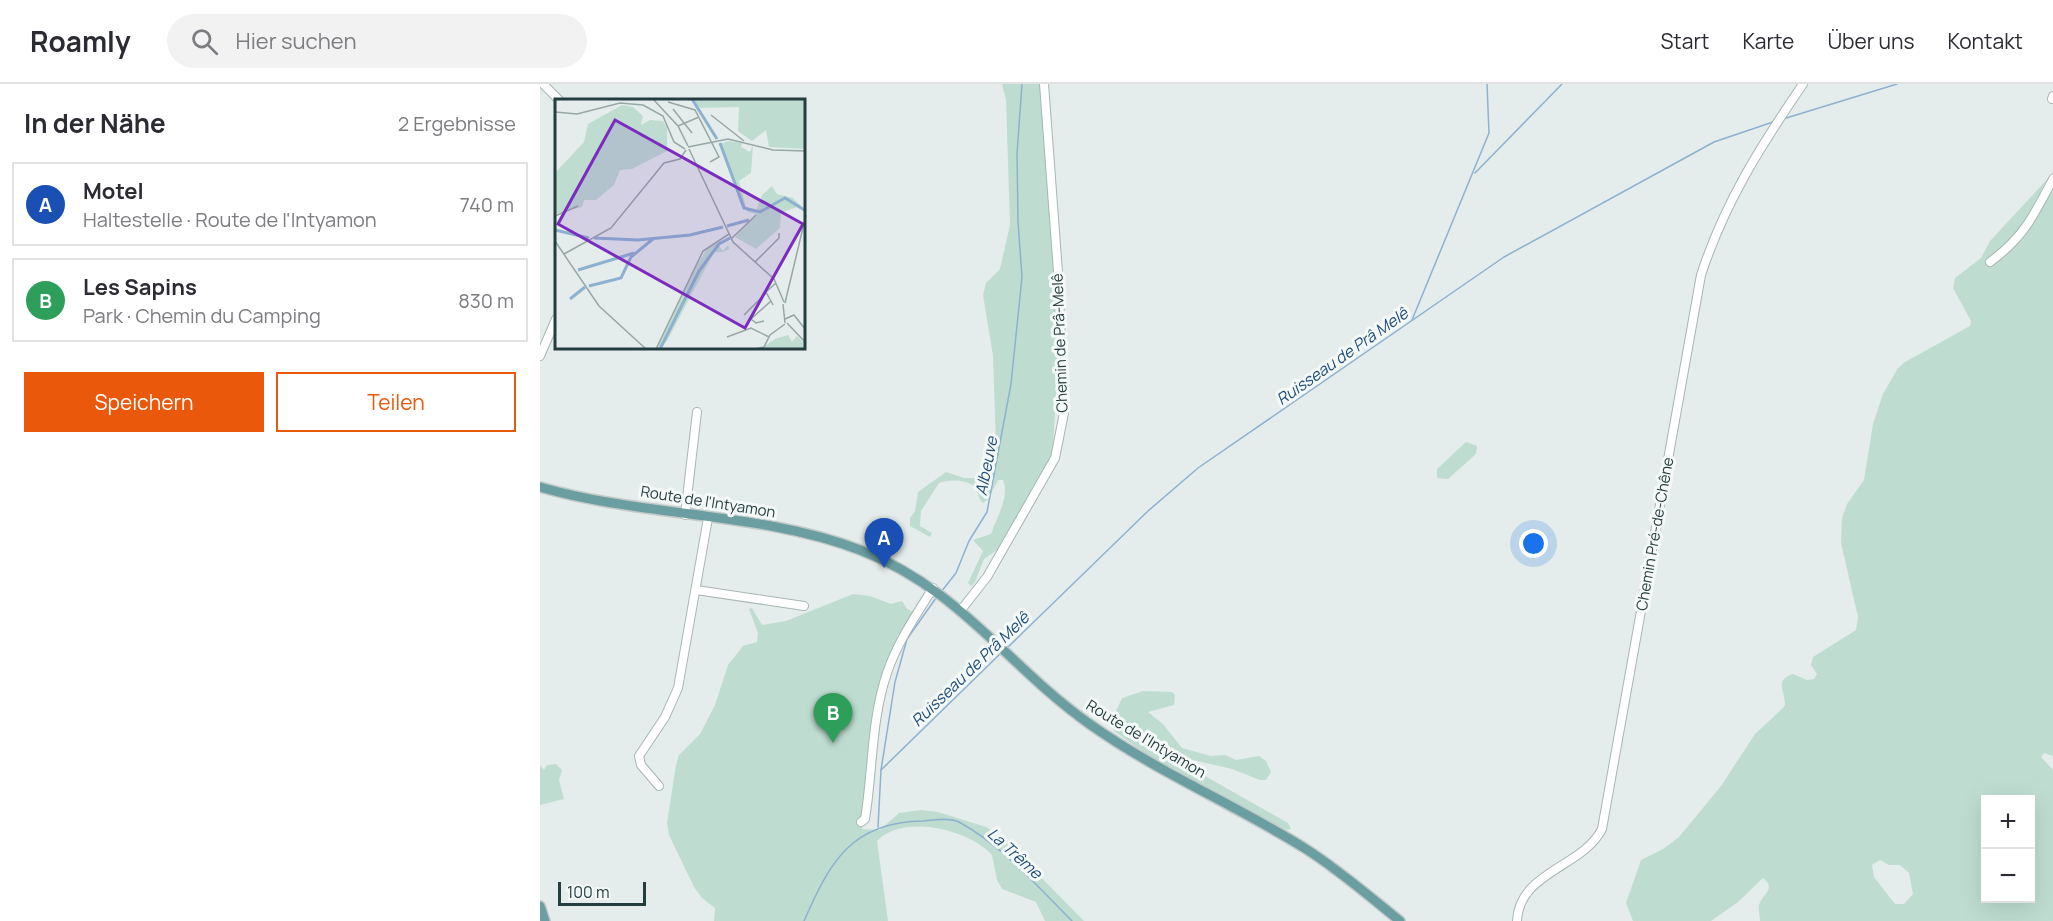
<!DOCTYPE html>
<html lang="de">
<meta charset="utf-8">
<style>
body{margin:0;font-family:Manrope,sans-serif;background:#f2f2f3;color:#2b2b33}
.controls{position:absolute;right:18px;bottom:18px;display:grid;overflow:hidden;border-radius:0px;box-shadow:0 6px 24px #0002}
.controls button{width:54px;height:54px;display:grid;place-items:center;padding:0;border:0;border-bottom:2px solid #e1e1e2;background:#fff;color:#2b2b33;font:30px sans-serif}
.scale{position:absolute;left:18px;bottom:15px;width:88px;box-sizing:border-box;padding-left:6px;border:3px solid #243d3e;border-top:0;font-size:16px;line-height:21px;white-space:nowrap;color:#243d3e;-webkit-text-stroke:4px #f4f9f8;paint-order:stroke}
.you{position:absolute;left:994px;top:460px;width:21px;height:21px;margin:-15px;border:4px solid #fff;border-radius:50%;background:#1a73e8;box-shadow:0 0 0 9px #1a73e833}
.badge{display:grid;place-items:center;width:39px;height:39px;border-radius:50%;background:#ea580c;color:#fff;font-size:20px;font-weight:700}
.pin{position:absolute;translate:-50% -50px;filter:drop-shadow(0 2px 3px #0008)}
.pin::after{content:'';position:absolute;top:32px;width:21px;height:18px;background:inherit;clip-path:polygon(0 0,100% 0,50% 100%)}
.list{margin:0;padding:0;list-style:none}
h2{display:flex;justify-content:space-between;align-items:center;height:78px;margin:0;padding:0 24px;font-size:26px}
h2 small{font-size:20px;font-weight:400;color:#7c7c81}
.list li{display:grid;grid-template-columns:39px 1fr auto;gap:18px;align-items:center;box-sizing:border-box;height:84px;margin:0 12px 12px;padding:0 12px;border:2px solid #e1e1e2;border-radius:0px}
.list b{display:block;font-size:22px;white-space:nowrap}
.list p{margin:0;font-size:20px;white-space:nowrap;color:#7c7c81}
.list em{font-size:20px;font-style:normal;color:#7c7c81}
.actions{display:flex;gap:12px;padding:18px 24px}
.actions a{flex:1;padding:14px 0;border:2px solid #ea580c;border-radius:0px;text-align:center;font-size:21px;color:#ea580c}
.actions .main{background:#ea580c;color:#fff}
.icon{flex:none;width:33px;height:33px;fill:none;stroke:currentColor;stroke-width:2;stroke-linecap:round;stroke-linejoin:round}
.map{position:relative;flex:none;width:1513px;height:837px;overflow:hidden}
header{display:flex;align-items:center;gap:36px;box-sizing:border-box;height:84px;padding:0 30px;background:#fff;border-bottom:2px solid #e1e1e2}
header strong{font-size:28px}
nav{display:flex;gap:33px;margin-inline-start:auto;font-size:21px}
.search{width:420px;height:54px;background:#f2f2f3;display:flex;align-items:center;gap:15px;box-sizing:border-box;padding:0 21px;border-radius:33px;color:#7c7c81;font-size:22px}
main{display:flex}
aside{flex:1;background:#fff}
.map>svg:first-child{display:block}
.green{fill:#beddd0;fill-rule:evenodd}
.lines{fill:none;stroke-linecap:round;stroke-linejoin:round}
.stream{stroke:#8eb1cf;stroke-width:1.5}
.minor-casing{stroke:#a7b5b4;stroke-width:10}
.major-casing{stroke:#c2c9c9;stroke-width:12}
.minor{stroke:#fff;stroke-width:8}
.major{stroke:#6a9ea0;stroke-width:9}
.labels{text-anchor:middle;stroke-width:6;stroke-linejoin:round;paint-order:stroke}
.street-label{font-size:15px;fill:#243d3e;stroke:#f4f9f8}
.water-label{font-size:16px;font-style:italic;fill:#204e78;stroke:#f4f9f8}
.inset-river{fill:none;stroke:#8eb1cf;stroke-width:3}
.inset-road{fill:none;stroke:#97a7a6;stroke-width:1.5}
.view{fill:#7b2cbf;fill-opacity:0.15;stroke:#7b2cbf;stroke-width:3}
.inset-edge{fill:none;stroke:#243d3e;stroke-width:3}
</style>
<header>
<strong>Roamly</strong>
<div class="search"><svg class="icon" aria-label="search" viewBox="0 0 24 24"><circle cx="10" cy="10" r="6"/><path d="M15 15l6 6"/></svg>Hier suchen</div>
<nav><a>Start</a><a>Karte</a><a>Über uns</a><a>Kontakt</a></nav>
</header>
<main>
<aside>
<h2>In der Nähe<small>2 Ergebnisse</small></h2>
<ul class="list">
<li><span class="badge" style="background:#1a4fb4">A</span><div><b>Motel</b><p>Haltestelle · Route de l'Intyamon</p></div><em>740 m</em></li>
<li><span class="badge" style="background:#2e9e5b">B</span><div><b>Les Sapins</b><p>Park · Chemin du Camping</p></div><em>830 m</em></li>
</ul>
<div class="actions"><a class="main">Speichern</a><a>Teilen</a></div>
</aside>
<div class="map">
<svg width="1513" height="837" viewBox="0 0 1513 837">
<rect width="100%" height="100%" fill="#e4edeb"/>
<g class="green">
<path d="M462 0H503L516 192 513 202 519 265 513 362 510 375 461 463 444 475 435 498 431 502 428 499 443 467 433 456 451 450C456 434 470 414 463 396H458L448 415 443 419C438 414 439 411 437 406 431 395 409 395 399 399L381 427 380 442 392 449 390 453 370 442V434L375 427 378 408 406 388 424 394H438L456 362 453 272 443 211 446 199 460 185 470 141 466 16Z"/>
<path d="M1513 89V672L1504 669 1501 673 1513 686V837H1220C1220 832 1218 826 1219 821 1222 810 1237 805 1223 794L1198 818 1171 837H1093L1086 819 1101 776 1123 765 1139 753 1181 702 1215 650 1242 625 1245 621C1245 606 1234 596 1253 590L1267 596 1274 595 1277 590 1271 581 1273 573 1316 546 1318 533 1301 459 1302 434 1307 420 1324 396 1333 340 1343 310 1358 284 1365 278 1430 242 1431 237 1413 204 1415 194 1441 174 1450 157ZM1446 716H1490V814H1446ZM1340 776 1349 781H1360L1369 789 1373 810 1364 820H1355L1334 793 1332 781Z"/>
<path d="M926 358 937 362 936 370 908 395 897 394V385Z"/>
<path d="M313 510 330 512 351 520 362 517 367 525 374 528 357 553 361 561 346 601 322 745 340 746 359 729 381 726 398 728 446 743 470 758 487 779 544 837H505L496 818 462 805 457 796 452 771C430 746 363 729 337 757L348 837H174L175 824 162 814 154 803 129 751 127 739 136 681 139 671 160 650 175 621 188 581 203 562 217 558 218 549 209 525 212 524 222 541 246 537Z"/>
<path d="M603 607 632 608 635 611 634 621 608 628 623 640 642 664 671 672 685 671 696 676 719 672 726 677 731 688 726 696H720L692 685 640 673 637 676 748 739 751 745 747 746 739 743 609 672 574 647 572 636 582 614Z"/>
<path d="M16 680 22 686 19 696 24 715 0 721V681L4 686 7 681Z"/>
</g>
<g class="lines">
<g class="stream">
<path d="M1243 35 1357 0"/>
<path d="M935 89 1022 0"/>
<path d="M872 236 949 49 947 0"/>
<path d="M401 508 416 489 429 457 447 428 471 300 482 193 478 137 477 70 482 0"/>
<path d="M466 565 608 427 658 384 964 173 1174 58 1233 38"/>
<path d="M341 686 460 570"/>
<path d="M338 743 341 686 355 598 367 555 396 514"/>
<path d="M264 837C290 778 311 738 383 737 393 736 410 733 419 738 463 762 497 802 532 837"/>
</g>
<defs>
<g id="minor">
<path d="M3 0 19 16"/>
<path d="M1512 15 1513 12"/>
<path d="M1450 178C1484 153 1494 131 1513 95"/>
<path d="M0 272 16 235"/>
<path d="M145 431 157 328"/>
<path d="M156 506 264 522"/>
<path d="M421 526 447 493 515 374 524 329 518 188 504 0"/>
<path d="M119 702 101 681 99 672 125 633 138 604 168 434"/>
<path d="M321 738 325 735C333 686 331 636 347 589 357 559 376 531 393 504"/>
<path d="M977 837C979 788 1043 783 1062 745L1161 191C1185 118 1220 63 1263 0"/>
</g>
<g id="major">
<path d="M0 403C103 433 222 428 320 466 421 505 467 582 551 641 619 689 696 721 766 765 799 786 829 812 860 837"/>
<path d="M0 822 5 837"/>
</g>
</defs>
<use href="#minor" class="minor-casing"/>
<use href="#major" class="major-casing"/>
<use href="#minor" class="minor"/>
<use href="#major" class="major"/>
</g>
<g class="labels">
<g class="street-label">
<text transform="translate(520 259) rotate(-92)" y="5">Chemin de Prâ-Melê</text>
<text transform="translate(168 418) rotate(9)" y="5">Route de l'Intyamon</text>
<text transform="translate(1115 450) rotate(-80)" y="5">Chemin Pré-de-Chêne</text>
<text transform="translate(606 655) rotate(31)" y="5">Route de l'Intyamon</text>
</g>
<g class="water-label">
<text transform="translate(802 272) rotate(-35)" y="6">Ruisseau de Prâ Melê</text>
<text transform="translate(446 382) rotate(-79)" y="6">Albeuve</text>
<text transform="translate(430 585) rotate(-44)" y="6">Ruisseau de Prâ Melê</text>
<text transform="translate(475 769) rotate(42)" y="6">La Trême</text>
</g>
</g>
<g transform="translate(15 15)">
<rect width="250" height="250" fill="#e4edeb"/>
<path d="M135 0H250V50L214 48 211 31 197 42 183 32 184 8 145 9ZM67 6 78 8 88 17 86 26 95 21 108 22 112 28V52L77 70 65 71 59 86 41 101H29L27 108 0 115V74L29 43 33 25ZM173 42 187 44 186 48 195 53 198 46 196 74 184 82 191 108 201 112 207 96 217 87 222 95 238 99 250 111 242 108 226 114 225 129 201 150 180 138 201 115 193 113 185 104 167 47 163 46ZM168 141 160 148 164 147 168 152 173 146 174 150 168 153H159L112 242 101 250 143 164 153 148ZM233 236 237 243 242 237 250 245V250H206L220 240Z" fill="#beddd0"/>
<path class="inset-river" d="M137 0 162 40M165 44 189 109 205 113 230 99 251 112M172 127 194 121M0 131 34 139M39 139 83 141 135 136 168 128M23 171 79 154M34 187 66 179 76 158 98 140M15 200 30 188M105 250 144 172 164 145 175 139"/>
<path class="inset-road" d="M98 0 123 27 133 47M113 3 140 11 164 58 155 63M118 10 137 34M0 13 22 15 65 4 88 6 108 17 119 43 130 50M156 16 189 42M123 27 144 18M133 48 173 40 218 51 251 52M134 50 178 143 219 180 229 203M0 117 23 107M176 140 201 116M0 142 44 207 91 250M9 155 56 129 109 64 125 60 131 51M200 163 224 139V134M230 204 251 116M228 205 230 224M218 206 211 193 221 184M189 216 211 194M230 220 239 216 250 230M209 222 201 224 196 220 216 202M232 224 251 244M172 238 196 229 214 238M101 250 148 152 174 135M200 250 209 248 215 236 230 225"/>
<path class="view" d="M60 21 248 125 190 229 3 125Z"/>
<rect width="250" height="250" class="inset-edge"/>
</g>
</svg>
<div class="controls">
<button>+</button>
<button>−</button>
</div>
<div class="scale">100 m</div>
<div class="you"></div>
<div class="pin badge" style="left:344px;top:484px;background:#1a4fb4">A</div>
<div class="pin badge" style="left:293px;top:659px;background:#2e9e5b">B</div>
</div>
</main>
